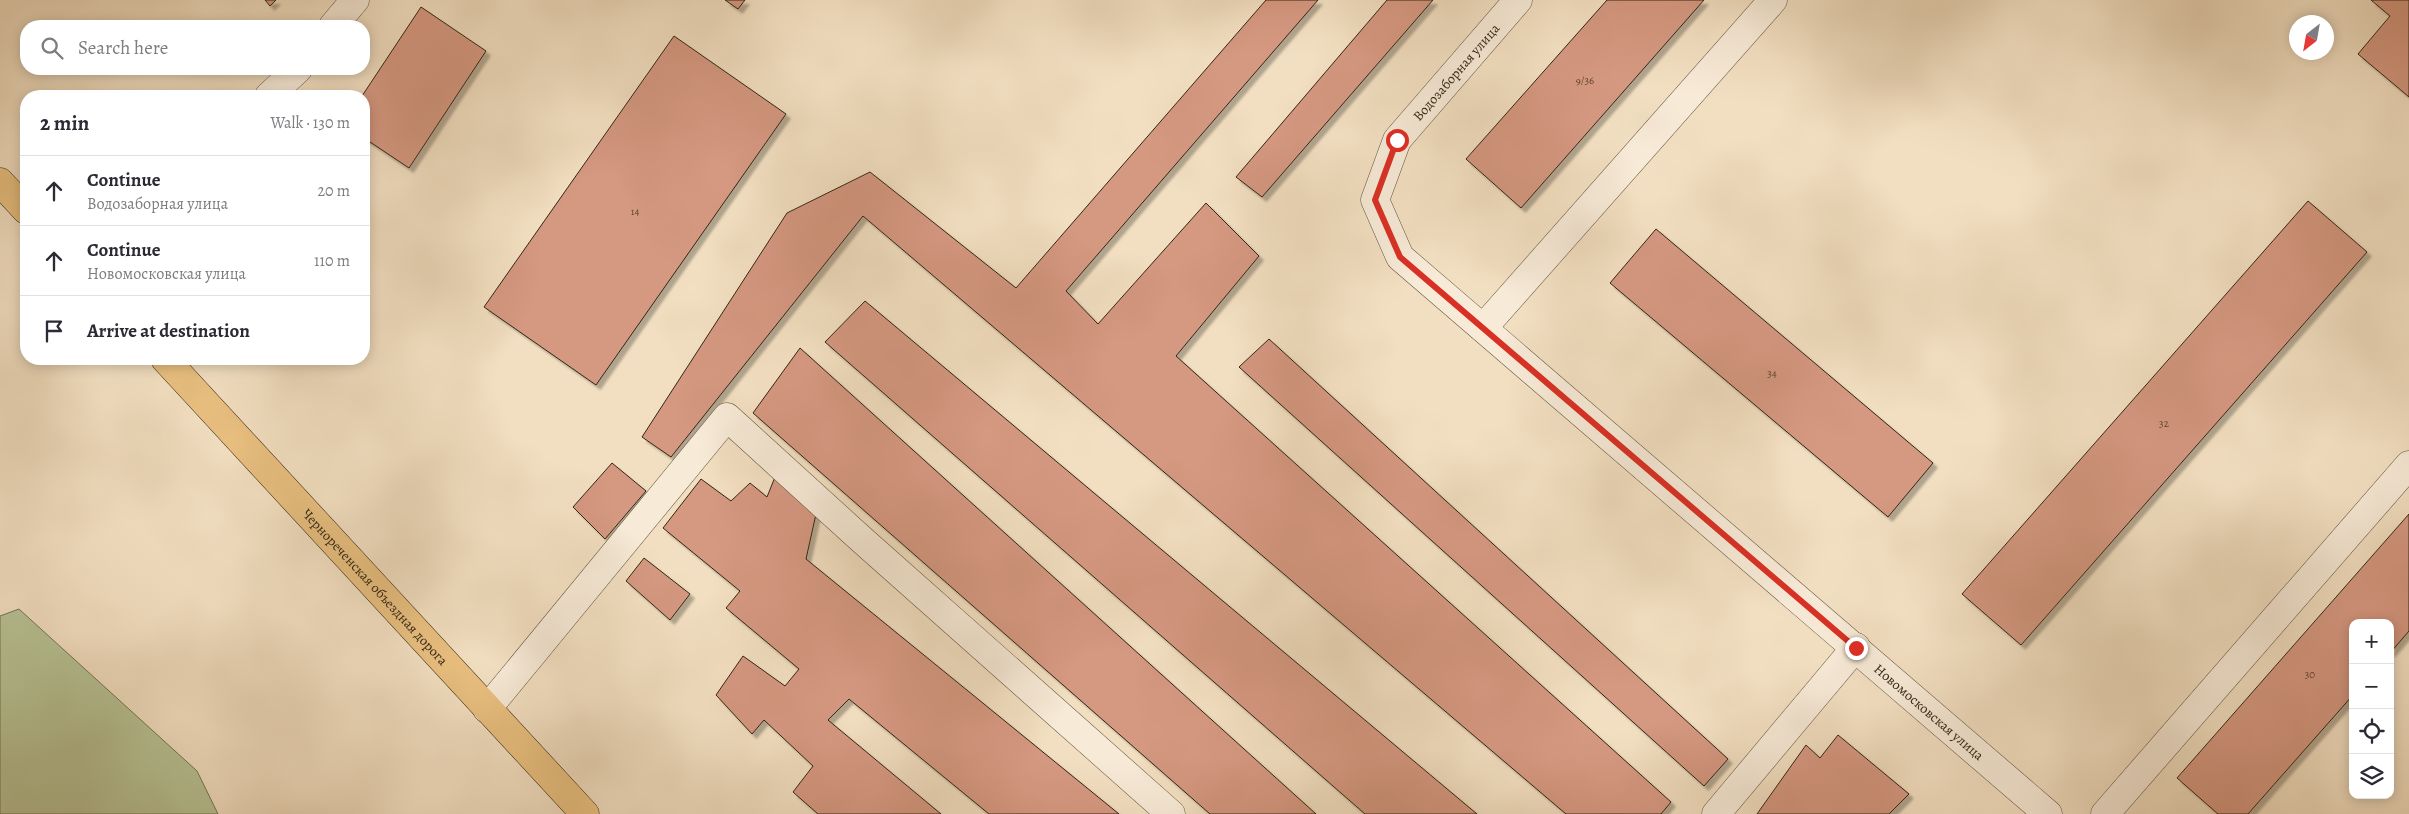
<!DOCTYPE html>
<meta charset="utf-8">
<style>
body{margin:0;font-family:Alegreya,serif;background:#f2f2f3;color:#2b2b33}
.controls{position:absolute;right:15px;bottom:15px;display:grid;overflow:hidden;border-radius:10px;box-shadow:0 2px 12px #0003}
.controls button{width:45px;height:45px;display:grid;place-items:center;padding:0;border:0;border-bottom:1px solid #e1e1e2;background:#fff;color:#2b2b33;font:25px sans-serif}
.compass{position:absolute;left:2289px;top:15px;width:45px;height:45px;border-radius:50%;background:#fff;box-shadow:0 2px 12px #0003;rotate:211deg}
.stop{position:absolute;width:15px;height:15px;margin:-11px;border:4px solid #d93025;border-radius:50%;background:#fff}
.stop.end{background:#d93025;border-color:#fff;box-shadow:0 1px 5px #0008}
.list{margin:0;padding:0;list-style:none}
h2{display:flex;justify-content:space-between;align-items:center;height:65px;margin:0;padding:0 20px;font-size:21px}
h2 small{font-size:16px;font-weight:400;color:#7c7c81}
.list li{display:grid;grid-template-columns:32px 1fr auto;gap:15px;align-items:center;box-sizing:border-box;height:70px;padding:0 20px;border-top:1px solid #e1e1e2}
.list b{display:block;font-size:19px;white-space:nowrap}
.list p{margin:0;font-size:16px;white-space:nowrap;color:#7c7c81}
.list em{font-size:16px;font-style:normal;color:#7c7c81}
.icon{flex:none;width:28px;height:28px;fill:none;stroke:currentColor;stroke-width:2;stroke-linecap:round;stroke-linejoin:round}
.map{position:relative;flex:none;width:2409px;height:814px;overflow:hidden}
.search{position:absolute;background:#fff;box-shadow:0 2px 12px #0003;left:20px;top:20px;width:350px;height:55px;display:flex;align-items:center;gap:12px;box-sizing:border-box;padding:0 18px;border-radius:20px;color:#7c7c81;font-size:19px}
.panel{position:absolute;background:#fff;box-shadow:0 2px 12px #0003;left:20px;top:90px;width:350px;height:275px;border-radius:20px}
.map>svg:first-child{display:block}
.green{fill:#b7c295;stroke:#757455}
.building{fill:#d59881;stroke:#332615;filter:url(#shadow)}
.lines{fill:none;stroke-linecap:round;stroke-linejoin:round}
.minor-casing{stroke:#635440;stroke-width:29}
.major-casing{stroke:#332615;stroke-width:29}
.minor{stroke:#f7ead7;stroke-width:28}
.major{stroke:#e9c080;stroke-width:28}
.route{stroke:#d93025;stroke-width:6}
.labels{text-anchor:middle;stroke-width:4;stroke-linejoin:round;paint-order:stroke}
.number-label{font-size:11px;fill:#5c4230}
.street-label{font-size:14px;fill:#332615;stroke:#f7ead7}
</style>
<div class="map">
<svg width="2409" height="814" viewBox="0 0 2409 814">
<defs>
<filter id="shadow"><feDropShadow dx="4.5" dy="4.5" stdDeviation="1" flood-color="#0004"/></filter>
</defs>
<rect width="100%" height="100%" fill="#f2dfc1"/>
<filter id="stains"><feTurbulence type="fractalNoise" baseFrequency=".004" numOctaves="4"/><feColorMatrix values="0 0 0 0 .2 0 0 0 0 .09 0 0 0 0 .02 0 0 0 .5 -.17"/></filter>
<radialGradient id="worn" r=".72"><stop offset=".6" stop-color="#630" stop-opacity="0"/><stop offset="1" stop-color="#630" stop-opacity=".3"/></radialGradient>
<path class="green" d="M19 609 197 771 218 814H0V616Z"/>
<g class="building">
<path d="M265 0H276L270 6Z"/>
<path d="M725 0H745L738 9Z"/>
<path d="M1266 0H1318L1066 291 1098 324 1206 203 1259 256 1176 356 1671 802 1661 814H1566L863 216 671 457 642 437 787 213 870 172 1016 288Z"/>
<path d="M1387 0H1433L1262 197 1236 177Z"/>
<path d="M1607 0H1704L1521 208 1466 159Z"/>
<path d="M2371 0H2409V97L2358 54 2390 16Z"/>
<path d="M421 7 486 51 409 168 364 138V96H362Z"/>
<path d="M674 36 786 114 596 385 484 307Z"/>
<path d="M2308 201 2367 252 2021 645 1962 594Z"/>
<path d="M1656 229 1933 463 1888 517 1610 283Z"/>
<path d="M865 301 1477 814H1365L825 342Z"/>
<path d="M1269 339 1728 759 1704 786 1239 367Z"/>
<path d="M800 348 1316 814H1210L753 413Z"/>
<path d="M612 463 646 491 605 539 573 507Z"/>
<path d="M775 477 816 514 806 559 1119 814H989L849 699 828 720 941 814H818L793 792 813 766 764 720 752 734 716 695 743 656 785 686 799 669 726 608 740 591 663 528 701 479 731 501 750 483 767 497Z"/>
<path d="M2409 514V631L2390 653V623H2353V695L2248 814H2218L2177 778Z"/>
<path d="M644 558 690 594 670 620 626 581Z"/>
<path d="M1838 735 1909 794 1889 814H1757L1806 745 1820 758Z"/>
</g>
<g class="lines">
<defs>
<g id="minor">
<path id="s1" d="M1518 0 1397 140 1375 200 1400 257 2048 814"/>
<path d="M333 26 355 0"/>
<path d="M269 96 298 69"/>
<path d="M1483 328 1773 0"/>
<path d="M487 709 727 417 861 539 1171 814"/>
<path d="M1716 814 1856 647"/>
<path d="M2105 814 2409 465"/>
</g>
<g id="major">
<path d="M0 182 26 210"/>
<path id="s2" d="M165 359 585 814"/>
</g>
</defs>
<use href="#minor" class="minor-casing"/>
<use href="#major" class="major-casing"/>
<use href="#minor" class="minor"/>
<use href="#major" class="major"/>
</g>
<g class="lines">
<path class="route" d="M1397 140 1375 200 1400 257 1856 648"/>
</g>
<g class="labels">
<g class="number-label">
<text x="1585" y="84">9/36</text>
<text x="635" y="215">14</text>
<text x="1772" y="377">34</text>
<text x="2164" y="427">32</text>
<text x="2310" y="678">30</text>
</g>
<g class="street-label">
<text transform="translate(1456 72) rotate(-49)" y="5">Водозаборная улица</text>
<text dy="5" stroke="none"><textPath href="#s2" startOffset="310">Чернореченская объездная дорога</textPath></text>
<text dy="5" stroke="none"><textPath href="#s1" startOffset="1009">Новомосковская улица</textPath></text>
</g>
</g>
<rect width="100%" height="100%" filter="url(#stains)"/>
<rect width="100%" height="100%" fill="url(#worn)"/>
</svg>
<div class="controls">
<button>+</button>
<button>−</button>
<button><svg class="icon" aria-label="locate" viewBox="0 0 24 24"><circle cx="12" cy="12" r="6"/><path d="M12 2v4M12 18v4M2 12h4M18 12h4"/></svg></button>
<button><svg class="icon" aria-label="layers" viewBox="0 0 24 24"><path d="M12 4l9 5-9 5-9-5zM3 14l9 5 9-5"/></svg></button>
</div>
<svg class="compass" viewBox="-18 -18 36 36"><path d="M0-13l5 13h-10z" fill="#e53935"/><path d="M0 13l5-13h-10z" fill="#7c7c81"/></svg>
<div class="stop" style="left:1397px;top:140px"></div>
<div class="stop end" style="left:1856px;top:648px"></div>
<div class="search"><svg class="icon" aria-label="search" viewBox="0 0 24 24"><circle cx="10" cy="10" r="6"/><path d="M15 15l6 6"/></svg>Search here</div>
<section class="panel">
<h2>2 min<small>Walk · 130 m</small></h2>
<ul class="list">
<li><svg class="icon" aria-label="ahead" viewBox="0 0 24 24"><path d="M12 20V5M6 11l6-6 6 6"/></svg><div><b>Continue</b><p>Водозаборная улица</p></div><em>20 m</em></li>
<li><svg class="icon" aria-label="ahead" viewBox="0 0 24 24"><path d="M12 20V5M6 11l6-6 6 6"/></svg><div><b>Continue</b><p>Новомосковская улица</p></div><em>110 m</em></li>
<li><svg class="icon" aria-label="arrive" viewBox="0 0 24 24"><path d="M6 21V4h12l-3 4 3 4H6"/></svg><div><b>Arrive at destination</b></div></li>
</ul>
</section>
</div>
